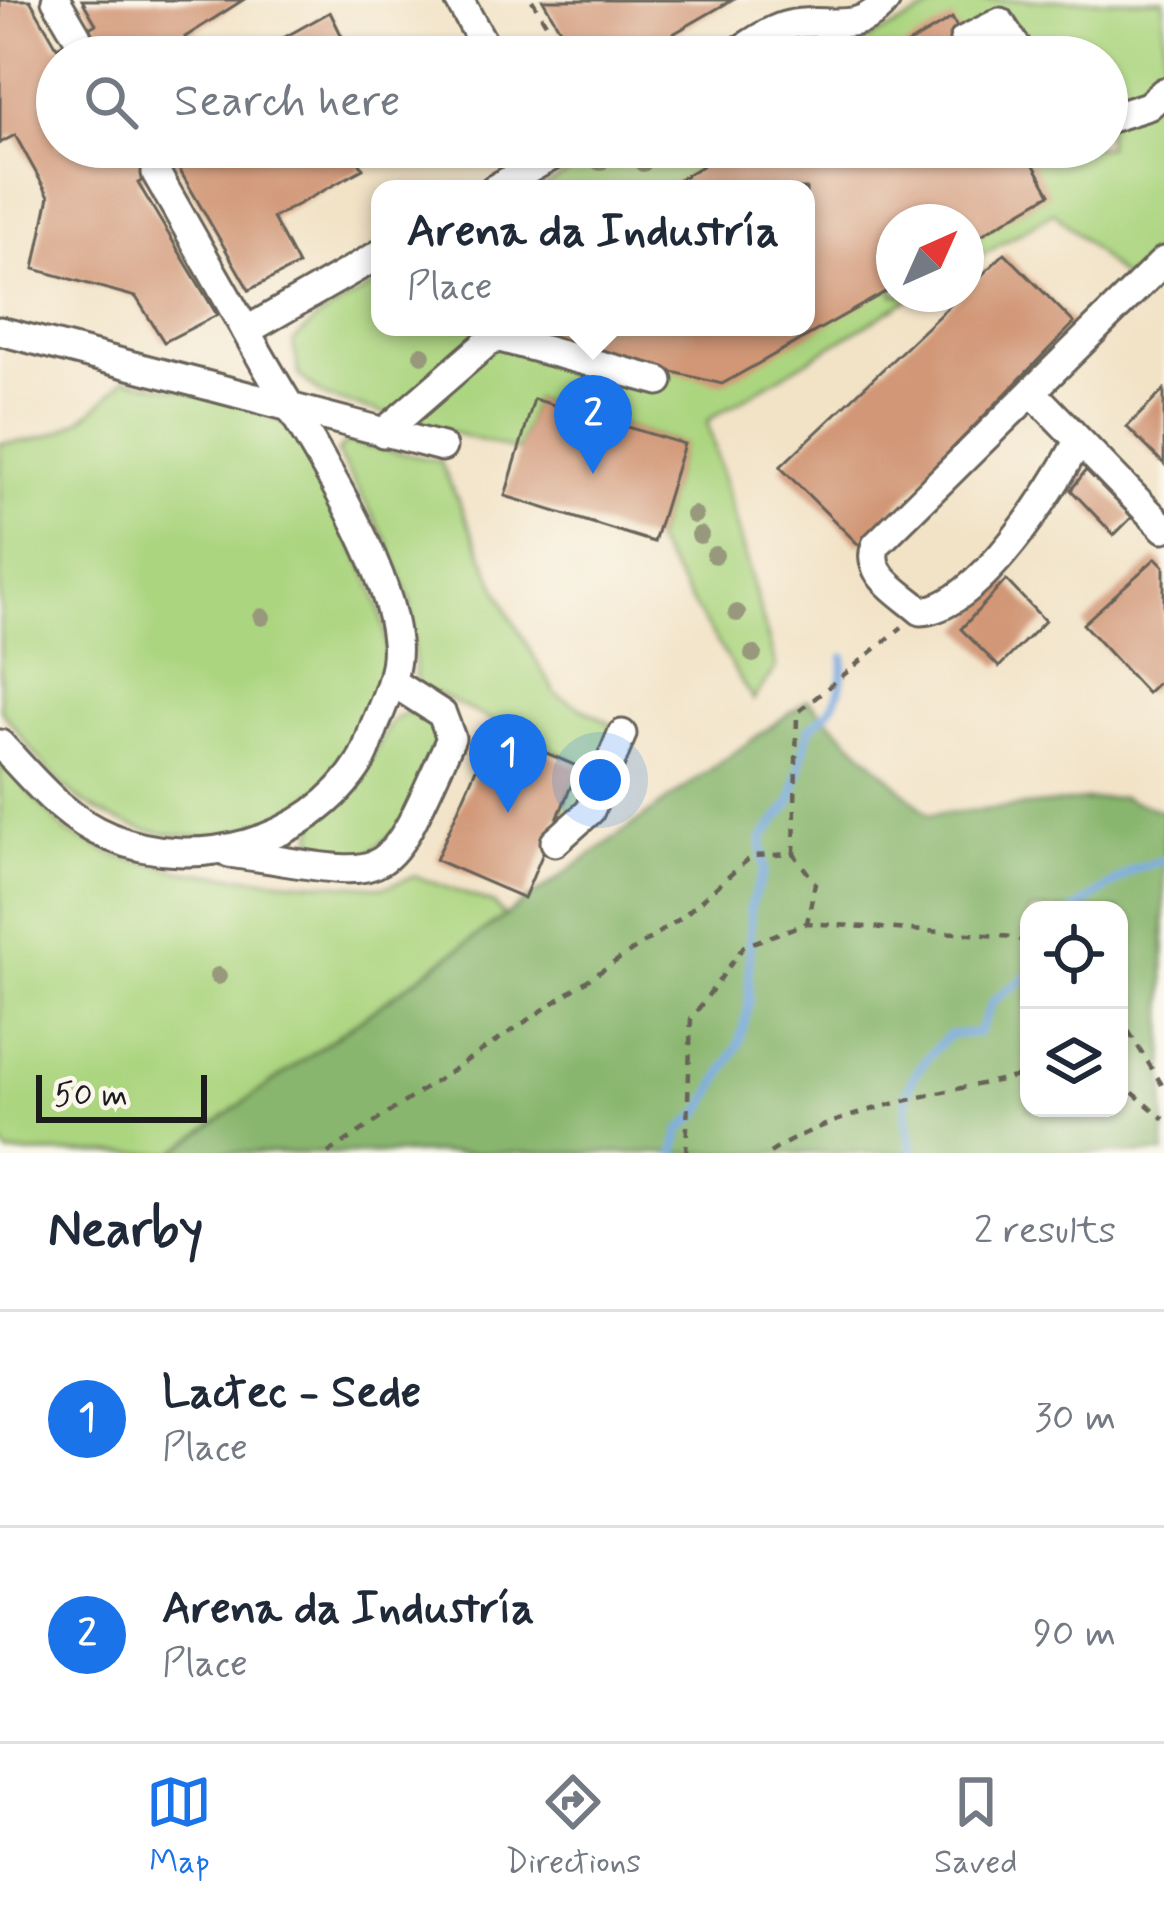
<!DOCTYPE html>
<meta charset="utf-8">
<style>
body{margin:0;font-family:Mynerve,sans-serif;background:#f2f2f3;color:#1f2937}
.controls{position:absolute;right:36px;bottom:36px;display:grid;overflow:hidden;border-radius:24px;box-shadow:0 3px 9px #0004}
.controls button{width:108px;height:108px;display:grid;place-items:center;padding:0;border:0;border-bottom:3px solid #e0e1e3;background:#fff;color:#1f2937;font:60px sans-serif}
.compass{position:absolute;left:876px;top:204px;width:108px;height:108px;border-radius:50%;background:#fff;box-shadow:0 3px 9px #0004;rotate:45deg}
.scale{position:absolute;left:36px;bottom:30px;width:171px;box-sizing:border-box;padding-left:12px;border:6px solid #1c1c1c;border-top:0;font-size:33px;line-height:42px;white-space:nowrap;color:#1c1c1c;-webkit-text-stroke:9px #fbf7ec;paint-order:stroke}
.you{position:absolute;left:600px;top:780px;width:42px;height:42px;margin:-30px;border:9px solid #fff;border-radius:50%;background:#1a73e8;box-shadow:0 0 0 18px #1a73e833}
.badge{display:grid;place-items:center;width:78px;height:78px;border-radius:50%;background:#1a73e8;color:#fff;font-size:39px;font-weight:700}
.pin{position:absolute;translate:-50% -99px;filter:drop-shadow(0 3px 6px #0008)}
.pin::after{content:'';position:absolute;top:63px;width:42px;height:36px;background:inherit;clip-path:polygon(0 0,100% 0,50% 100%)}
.popup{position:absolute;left:371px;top:180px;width:444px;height:156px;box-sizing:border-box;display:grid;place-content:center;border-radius:24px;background:#fff;filter:drop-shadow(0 3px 9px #0005);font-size:39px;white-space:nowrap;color:#747a83}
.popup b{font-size:45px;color:#1f2937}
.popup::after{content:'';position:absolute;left:50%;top:100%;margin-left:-24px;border:24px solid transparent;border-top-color:#fff}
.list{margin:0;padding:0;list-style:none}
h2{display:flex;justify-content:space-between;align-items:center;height:156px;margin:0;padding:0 48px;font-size:51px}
h2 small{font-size:39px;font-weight:400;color:#747a83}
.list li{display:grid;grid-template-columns:78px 1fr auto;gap:36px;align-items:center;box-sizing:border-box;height:216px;padding:0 48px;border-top:3px solid #e0e1e3}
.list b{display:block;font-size:45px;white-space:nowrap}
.list p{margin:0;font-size:39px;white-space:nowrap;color:#747a83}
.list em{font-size:39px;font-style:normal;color:#747a83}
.icon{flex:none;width:66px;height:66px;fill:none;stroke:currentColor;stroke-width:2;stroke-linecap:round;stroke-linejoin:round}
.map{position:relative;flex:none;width:1164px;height:1153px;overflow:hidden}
.search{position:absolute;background:#fff;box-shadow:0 3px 9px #0004;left:36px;right:36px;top:36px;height:132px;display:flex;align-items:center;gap:30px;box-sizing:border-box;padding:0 42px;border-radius:66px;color:#747a83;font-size:45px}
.sheet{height:588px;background:#fff}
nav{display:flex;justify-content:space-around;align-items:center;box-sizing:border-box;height:168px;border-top:3px solid #e0e1e3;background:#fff;font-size:33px;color:#747a83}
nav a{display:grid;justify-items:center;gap:6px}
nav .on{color:#1a73e8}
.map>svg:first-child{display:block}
.green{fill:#acd580;stroke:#64784e;stroke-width:3}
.forest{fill:#89b66e;stroke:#526945;stroke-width:3;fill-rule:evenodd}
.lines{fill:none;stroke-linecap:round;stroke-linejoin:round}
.stream{stroke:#72a6df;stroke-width:8}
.building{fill:#d19777}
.minor-tunnel{stroke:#c7bba5;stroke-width:27;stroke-dasharray:27 14;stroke-linecap:butt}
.minor-casing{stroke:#676258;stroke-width:33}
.path{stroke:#676258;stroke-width:4.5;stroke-dasharray:9 9;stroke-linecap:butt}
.minor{stroke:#fff;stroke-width:27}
.tree{fill:#98997c}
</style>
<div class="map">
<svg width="1164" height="1153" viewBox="0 0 1164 1153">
<rect width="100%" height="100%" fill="#fbf7ec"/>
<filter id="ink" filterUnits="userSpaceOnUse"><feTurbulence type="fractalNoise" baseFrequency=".00833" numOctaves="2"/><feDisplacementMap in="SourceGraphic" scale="24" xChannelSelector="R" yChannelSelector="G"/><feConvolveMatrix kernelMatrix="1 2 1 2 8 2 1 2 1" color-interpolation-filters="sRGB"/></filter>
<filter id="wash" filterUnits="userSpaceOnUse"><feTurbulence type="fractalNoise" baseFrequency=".004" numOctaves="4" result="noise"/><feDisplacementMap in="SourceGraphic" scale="48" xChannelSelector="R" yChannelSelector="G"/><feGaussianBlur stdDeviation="2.7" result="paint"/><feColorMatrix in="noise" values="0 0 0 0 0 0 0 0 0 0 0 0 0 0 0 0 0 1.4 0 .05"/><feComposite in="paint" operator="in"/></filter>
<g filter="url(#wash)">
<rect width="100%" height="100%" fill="#f2e3c7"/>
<g class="green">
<path d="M949 0H1164V241L1126 281 1054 212 966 265V222H894V294H917L707 421 776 667 753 700 654 542 683 444 534 399 518 451 325 397 299 375 293 342 318 318 380 282V327H806V189H540L613 147H1107V57H833Z"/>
<path d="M125 379C175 391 240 396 283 423 305 437 320 486 333 509 356 551 382 594 386 643 389 669 380 700 369 723 317 831 188 868 86 804 53 783 25 739 0 709V443C58 443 87 420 125 379Z"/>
<path d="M346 442 440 461 509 614 556 694 611 724 615 742 577 821 561 815 580 763 416 684 410 600 388 542 337 453Z"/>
<path d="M408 711 441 730 409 821 359 861 324 859 312 840 317 818 368 764 391 722Z"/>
<path d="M0 762 68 833 114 855 187 872 290 881 385 887 415 876 494 904 504 916 173 1153H8L0 1141Z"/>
</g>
<path class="forest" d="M808 700 929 815 1122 797 1164 812V1153H173ZM1029 910H1119V1108H1029Z"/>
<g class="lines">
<g class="stream">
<path d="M1075 910 1134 869 1164 860"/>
<path d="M675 1153 680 1131 703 1109 739 1043 749 1005 750 906 764 871 762 839 792 801 809 728C838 708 842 691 844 657"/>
<path d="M913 1153C899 1089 904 1083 948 1035L978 1033 993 1001 1029 975"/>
</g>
</g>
<g id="blocks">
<g class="building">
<path d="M0 0H30L57 47 96 24 82 0H243L185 37 196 57H57V147H350L363 169 273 218 298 265 249 290 175 162 138 183 217 315 164 342 136 297 34 269 49 196 15 135 0 143Z"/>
<path d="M543 0H732L633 57H576Z"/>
<path d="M330 12 352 57H249Z"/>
<path d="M952 18 973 57H886Z"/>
<path d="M734 147H1024L1050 194 966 244V222H894V287L722 384 497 329 806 327V189H663Z"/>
<path d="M1005 253 1074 323 859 545 780 467Z"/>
<path d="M1164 390V464L1127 427Z"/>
<path d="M534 399 684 444 654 542 505 496Z"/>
<path d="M1086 470 1132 517 1114 535 1071 490Z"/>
<path d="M1156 558 1164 566V677L1147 693 1083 624Z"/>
<path d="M1006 580 1045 621 999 667 961 629Z"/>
<path d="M493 730 579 767 524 898 436 860Z"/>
</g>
</g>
</g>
<g filter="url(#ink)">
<use href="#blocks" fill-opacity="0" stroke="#676258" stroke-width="3"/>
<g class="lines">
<g class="minor-tunnel">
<path d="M77 36 89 57"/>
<path d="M141 147 156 173"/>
</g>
<defs>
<g id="minor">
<path d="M56 0 77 36"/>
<path d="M459 0 491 57"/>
<path d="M964 40 1000 22 1023 57"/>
<path d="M729 57C747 47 769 29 789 25 825 16 859 37 886 0"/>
<path d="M1107 119 1148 106 1164 92"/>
<path d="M156 173 246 331"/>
<path d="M494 189 568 147"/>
<path d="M0 331 442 447"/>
<path d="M1033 393 1164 528"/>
<path d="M383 433 489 341 500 338 659 381"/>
<path d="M1078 441C1055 487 977 609 921 611 901 593 864 574 876 545L1164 261"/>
<path d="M0 744C34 780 63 818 110 837 195 873 310 843 360 762 368 750 371 733 377 720 387 695 399 668 396 641 388 550 291 415 246 331L380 254"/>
<path d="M555 842 590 811 622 734"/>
<path d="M229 853C397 876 379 897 451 738L442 714 392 682"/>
</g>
</defs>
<use href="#minor" class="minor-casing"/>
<g class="path">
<path d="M532 0 566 57"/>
<path d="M652 57 670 46"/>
<path d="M794 854 797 713 902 627"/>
<path d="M1119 1016 1164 1088"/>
<path d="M1119 1081 1164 1119"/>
<path d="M328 1153 681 918 752 856 794 854 815 883 807 923"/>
<path d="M686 1153 691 1019 744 946 807 923 1015 937 1029 945"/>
<path d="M770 1153C831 1110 955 1090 1029 1074"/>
</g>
<use href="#minor" class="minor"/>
</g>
<g class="tree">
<circle cx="600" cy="162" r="9"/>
<circle cx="643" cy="163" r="9"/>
<circle cx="422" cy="355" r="9"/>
<circle cx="694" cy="515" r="9"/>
<circle cx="700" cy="535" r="9"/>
<circle cx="715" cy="555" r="9"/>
<circle cx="737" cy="613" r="9"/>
<circle cx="262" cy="617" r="9"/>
<circle cx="753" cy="654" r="9"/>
<circle cx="218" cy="976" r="9"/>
</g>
</g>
</svg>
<div class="controls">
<button><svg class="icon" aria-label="locate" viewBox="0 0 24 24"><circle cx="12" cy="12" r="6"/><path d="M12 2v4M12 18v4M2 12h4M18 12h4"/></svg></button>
<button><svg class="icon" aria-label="layers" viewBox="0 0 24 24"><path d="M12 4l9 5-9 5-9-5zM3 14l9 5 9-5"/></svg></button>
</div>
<svg class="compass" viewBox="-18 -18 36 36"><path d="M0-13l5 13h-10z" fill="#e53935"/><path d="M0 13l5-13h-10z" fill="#747a83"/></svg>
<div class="scale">50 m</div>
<div class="you"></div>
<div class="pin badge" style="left:508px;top:813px">1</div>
<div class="pin badge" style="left:593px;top:474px">2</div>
<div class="popup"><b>Arena da Industría</b>Place</div>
<div class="search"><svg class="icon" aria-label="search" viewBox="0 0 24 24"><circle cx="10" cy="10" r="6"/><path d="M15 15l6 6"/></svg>Search here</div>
</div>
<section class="sheet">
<h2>Nearby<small>2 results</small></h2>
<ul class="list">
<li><span class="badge">1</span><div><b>Lactec - Sede</b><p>Place</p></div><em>30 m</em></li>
<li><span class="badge">2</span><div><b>Arena da Industría</b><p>Place</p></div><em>90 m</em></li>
</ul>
</section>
<nav>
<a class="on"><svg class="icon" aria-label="map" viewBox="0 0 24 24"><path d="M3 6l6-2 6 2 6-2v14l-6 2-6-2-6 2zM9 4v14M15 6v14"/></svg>Map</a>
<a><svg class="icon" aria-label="directions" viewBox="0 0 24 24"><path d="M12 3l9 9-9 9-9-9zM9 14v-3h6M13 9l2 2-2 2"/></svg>Directions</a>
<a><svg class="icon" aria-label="saved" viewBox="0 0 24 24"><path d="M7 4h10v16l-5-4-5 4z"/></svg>Saved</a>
</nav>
